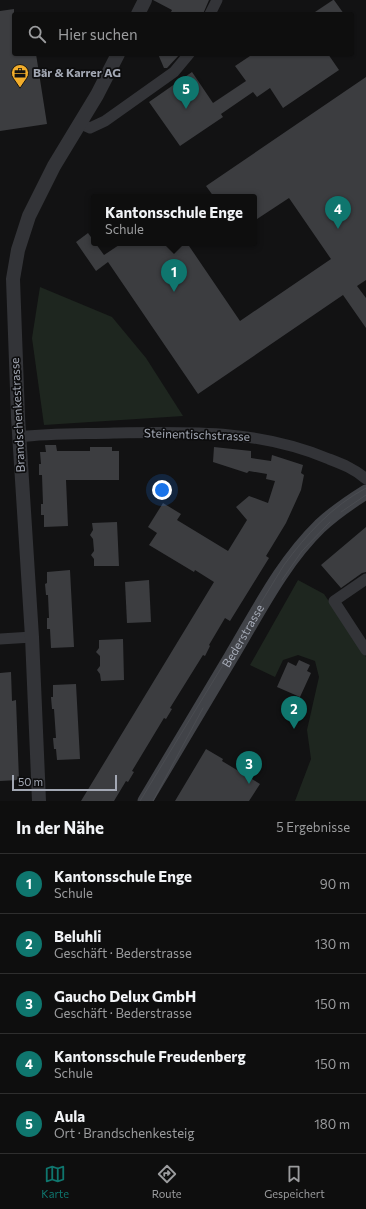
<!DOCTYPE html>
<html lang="de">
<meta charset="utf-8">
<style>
body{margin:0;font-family:Commissioner,sans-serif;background:#171717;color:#f1f3f6}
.scale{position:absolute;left:12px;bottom:10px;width:105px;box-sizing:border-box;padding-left:4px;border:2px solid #a3a8b4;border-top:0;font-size:11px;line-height:14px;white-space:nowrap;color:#a3a8b4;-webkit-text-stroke:3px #0d0d0e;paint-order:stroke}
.you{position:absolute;left:162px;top:490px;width:14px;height:14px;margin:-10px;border:3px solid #fff;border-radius:50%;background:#1a73e8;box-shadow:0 0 0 6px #1a73e833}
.badge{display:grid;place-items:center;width:26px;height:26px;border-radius:50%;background:#0f766e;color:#fff;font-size:13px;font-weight:700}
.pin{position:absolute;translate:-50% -33px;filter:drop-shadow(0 1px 2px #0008)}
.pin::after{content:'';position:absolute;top:21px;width:14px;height:12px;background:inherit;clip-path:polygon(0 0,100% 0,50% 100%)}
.popup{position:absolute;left:91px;top:194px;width:166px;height:52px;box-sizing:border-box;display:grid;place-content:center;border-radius:4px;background:#0e0e0e;filter:drop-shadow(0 1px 3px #0005);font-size:13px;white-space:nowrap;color:#9b9c9e}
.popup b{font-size:15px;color:#f1f3f6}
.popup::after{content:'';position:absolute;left:50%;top:100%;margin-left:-8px;border:8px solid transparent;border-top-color:#0e0e0e}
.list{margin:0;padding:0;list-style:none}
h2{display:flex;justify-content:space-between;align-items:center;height:52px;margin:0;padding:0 16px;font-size:17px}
h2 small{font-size:13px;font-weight:400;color:#9b9c9e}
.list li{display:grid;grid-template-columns:26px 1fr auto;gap:12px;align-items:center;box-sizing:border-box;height:60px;padding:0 16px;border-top:1px solid #2e2e2e}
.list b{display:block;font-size:15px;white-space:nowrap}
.list p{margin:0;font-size:13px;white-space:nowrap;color:#9b9c9e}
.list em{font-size:13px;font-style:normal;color:#9b9c9e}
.icon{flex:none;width:22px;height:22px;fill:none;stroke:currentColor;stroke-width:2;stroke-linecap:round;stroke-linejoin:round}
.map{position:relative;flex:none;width:366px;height:801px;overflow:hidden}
.search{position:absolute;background:#0e0e0e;box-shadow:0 1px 3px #0004;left:12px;right:12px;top:12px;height:44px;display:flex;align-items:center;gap:10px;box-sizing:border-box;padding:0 14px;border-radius:4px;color:#9b9c9e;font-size:15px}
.sheet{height:352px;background:#0e0e0e}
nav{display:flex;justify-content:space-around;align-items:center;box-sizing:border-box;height:56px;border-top:1px solid #2e2e2e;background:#0e0e0e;font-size:11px;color:#9b9c9e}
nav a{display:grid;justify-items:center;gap:2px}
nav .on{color:#0f766e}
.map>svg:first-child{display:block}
.green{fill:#1e261f}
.building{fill:#3c3d40}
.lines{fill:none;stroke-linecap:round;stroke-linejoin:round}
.minor{stroke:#333438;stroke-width:11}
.tertiary{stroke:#333438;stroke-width:14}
.secondary{stroke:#414348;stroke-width:15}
.tram{stroke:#4a4c51;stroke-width:1}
.labels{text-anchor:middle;stroke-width:3.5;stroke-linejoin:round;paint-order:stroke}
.poi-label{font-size:12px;font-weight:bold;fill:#a3a8b4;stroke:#0d0d0e;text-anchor:start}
.street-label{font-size:12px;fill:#a3a8b4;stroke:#0d0d0e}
</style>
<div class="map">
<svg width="366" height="801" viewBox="0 0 366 801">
<rect width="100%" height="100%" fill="#121213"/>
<g class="green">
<path d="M40 287 112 317 146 358 183 416 44 425 32 338Z"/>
<path d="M298 580 324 594 366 657V801H295L311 759 307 730 319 677 315 661 298 655 283 660 275 677 250 665Z"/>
</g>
<g class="building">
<path d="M153 0H209L203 14H170L172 10Z"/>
<path d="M333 0H334L344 14H312Z"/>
<path d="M14 9V54H36L47 124 0 131V11Z"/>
<path d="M158 54H180L167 68H164Z"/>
<path d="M253 54H328L339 70 283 108 270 88 257 97 253 92 221 114 223 117 180 146 149 102 192 72 213 103 246 81 235 66Z"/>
<path d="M366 77V280L357 286 366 298V328L343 295 198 394 108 262 96 271 76 242 88 233 104 255 122 243H187L240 321 331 259 289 198 254 221V197H214L206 186Z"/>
<path d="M45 445H56L57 451H90V447H112V451H119V480H66L68 526 44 527V515H41V504H43L42 475H39V464H41L40 452H46Z"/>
<path d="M214 447 251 451V458L271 461 272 455 303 465 301 473 304 475 301 490 286 523 266 556 269 558 230 621 225 618 209 645 210 646 205 656 203 655 170 708 172 709 166 719 164 718 132 771 134 772 128 782 126 781 114 801H81L214 582 195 570 194 572 149 545 157 533 148 527 163 503 181 514 177 520 228 551 247 520 236 507 249 496 268 503 275 481 266 479 267 474 249 471 247 473 213 462Z"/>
<path d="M117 522 119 566H94V559L91 555 94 551 93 539 90 535 93 530 92 523Z"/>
<path d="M366 527V572L362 573 341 588 321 565Z"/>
<path d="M70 570 74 647 51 648 50 629H47V618H49L48 595H46L45 584 47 583V572Z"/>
<path d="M149 580 151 622 127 623 125 582Z"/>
<path d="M123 639 124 680 101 681 100 674 97 670 100 666V656L96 652 99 648V640Z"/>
<path d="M299 660 310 665 307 671 311 673 300 697 277 687 288 662 296 666Z"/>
<path d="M11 672 12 701 16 700 19 780 0 781V673Z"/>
<path d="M76 684 80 759 57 760 56 749H54L53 738H56L54 709H52L51 697H53V685Z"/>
<path d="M206 749 223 759 222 761 260 784 249 801H175Z"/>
</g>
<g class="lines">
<g class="minor">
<path d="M210 14 217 0"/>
<path d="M79 123 90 128 105 121 174 72 189 54"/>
<path d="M19 437C50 433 82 434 114 433 189 432 258 429 329 459 342 464 355 469 366 479"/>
<path d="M366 579 334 601 366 650"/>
<path d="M0 639 32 637"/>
</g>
<g class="tertiary">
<path d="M138 14 145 0"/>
<path d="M39 801 32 637 18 417 13 279 18 250 29 216 54 166 97 95 118 54"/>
</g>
<path class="secondary" id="s1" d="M145 801C174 753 202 705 231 657 258 612 282 563 320 526 334 513 350 502 366 492"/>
<g class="tram">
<path d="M341 512 366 495"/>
<path d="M282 580 302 551 330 522"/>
<path d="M140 801 284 565C306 535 332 506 366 488"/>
<path d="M153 801 203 708"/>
</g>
</g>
<defs>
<symbol id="office-pin" viewBox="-11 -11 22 30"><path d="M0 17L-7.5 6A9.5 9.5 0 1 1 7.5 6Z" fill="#f2ad2b" stroke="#0d0d0e"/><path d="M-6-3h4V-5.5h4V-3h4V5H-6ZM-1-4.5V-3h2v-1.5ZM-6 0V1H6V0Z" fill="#111"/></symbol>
</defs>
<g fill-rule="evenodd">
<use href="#office-pin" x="10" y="63" width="20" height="27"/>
</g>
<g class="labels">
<g class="poi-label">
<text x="33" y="77">Bär &amp; Karrer AG</text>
</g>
<g class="street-label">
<text transform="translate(18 415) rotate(-93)" y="4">Brandschenkestrasse</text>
<text transform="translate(197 435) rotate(2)" y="4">Steinentischstrasse</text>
<text dy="4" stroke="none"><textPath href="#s1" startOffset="192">Bederstrasse</textPath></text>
</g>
</g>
</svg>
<div class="scale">50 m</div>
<div class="you"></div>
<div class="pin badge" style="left:174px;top:292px">1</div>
<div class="popup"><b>Kantonsschule Enge</b>Schule</div>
<div class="pin badge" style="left:294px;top:729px">2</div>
<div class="pin badge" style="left:249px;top:784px">3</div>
<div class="pin badge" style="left:338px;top:229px">4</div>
<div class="pin badge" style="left:186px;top:109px">5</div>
<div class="search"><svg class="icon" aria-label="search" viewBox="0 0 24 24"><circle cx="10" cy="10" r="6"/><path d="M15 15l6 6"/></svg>Hier suchen</div>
</div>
<section class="sheet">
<h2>In der Nähe<small>5 Ergebnisse</small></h2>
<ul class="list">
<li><span class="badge">1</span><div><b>Kantonsschule Enge</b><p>Schule</p></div><em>90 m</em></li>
<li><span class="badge">2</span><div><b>Beluhli</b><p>Geschäft · Bederstrasse</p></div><em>130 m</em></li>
<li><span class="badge">3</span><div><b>Gaucho Delux GmbH</b><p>Geschäft · Bederstrasse</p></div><em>150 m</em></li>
<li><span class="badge">4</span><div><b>Kantonsschule Freudenberg</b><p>Schule</p></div><em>150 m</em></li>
<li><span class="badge">5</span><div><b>Aula</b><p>Ort · Brandschenkesteig</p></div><em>180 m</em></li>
</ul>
</section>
<nav>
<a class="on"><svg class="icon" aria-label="map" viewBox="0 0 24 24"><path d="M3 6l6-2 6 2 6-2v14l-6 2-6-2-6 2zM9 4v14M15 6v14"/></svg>Karte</a>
<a><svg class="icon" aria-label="directions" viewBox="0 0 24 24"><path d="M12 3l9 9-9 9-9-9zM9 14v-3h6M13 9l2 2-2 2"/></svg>Route</a>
<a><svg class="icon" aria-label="saved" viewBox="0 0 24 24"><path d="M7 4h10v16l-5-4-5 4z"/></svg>Gespeichert</a>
</nav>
